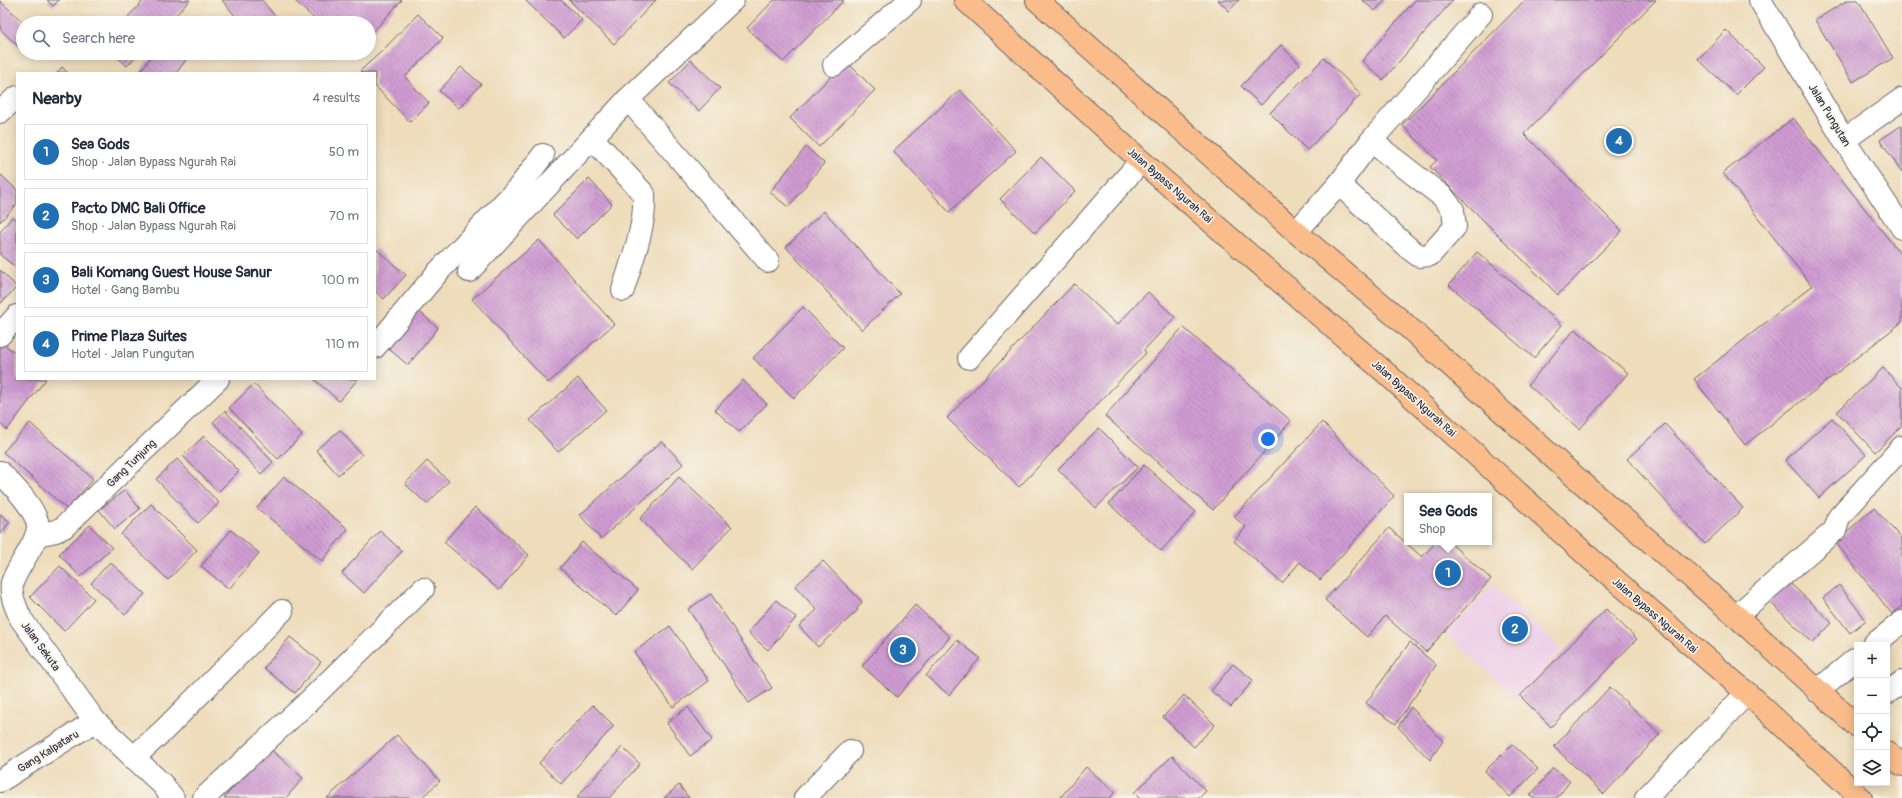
<!DOCTYPE html>
<meta charset="utf-8">
<style>
body{margin:0;font-family:Pangolin,sans-serif;background:#f6f6f7;color:#1f2937}
.controls{position:absolute;right:12px;bottom:12px;display:grid;overflow:hidden;border-radius:0px;box-shadow:0 2px 10px #0003}
.controls button{width:36px;height:36px;display:grid;place-items:center;padding:0;border:0;border-bottom:1px solid #e0e1e3;background:#fff;color:#1f2937;font:20px sans-serif}
.you{position:absolute;left:1268px;top:439px;width:14px;height:14px;margin:-10px;border:3px solid #fff;border-radius:50%;background:#1a73e8;box-shadow:0 0 0 6px #1a73e833}
.badge{display:grid;place-items:center;width:26px;height:26px;border-radius:50%;background:#1f6fb2;color:#fff;font-size:13px;font-weight:700}
.pin{position:absolute;translate:-50% -50%;border:2px solid #fff;box-shadow:0 1px 4px #0006}
.popup{position:absolute;left:1404px;top:493px;width:88px;height:52px;box-sizing:border-box;display:grid;place-content:center;border-radius:0px;background:#fff;filter:drop-shadow(0 1px 3px #0005);font-size:13px;white-space:nowrap;color:#747a83}
.popup b{font-size:15px;color:#1f2937}
.popup::after{content:'';position:absolute;left:50%;top:100%;margin-left:-8px;border:8px solid transparent;border-top-color:#fff}
.list{margin:0;padding:0;list-style:none}
h2{display:flex;justify-content:space-between;align-items:center;height:52px;margin:0;padding:0 16px;font-size:17px}
h2 small{font-size:13px;font-weight:400;color:#747a83}
.list li{display:grid;grid-template-columns:26px 1fr auto;gap:12px;align-items:center;box-sizing:border-box;height:56px;margin:0 8px 8px;padding:0 8px;border:1px solid #e0e1e3;border-radius:0px}
.list b{display:block;font-size:15px;white-space:nowrap}
.list p{margin:0;font-size:13px;white-space:nowrap;color:#747a83}
.list em{font-size:13px;font-style:normal;color:#747a83}
.icon{flex:none;width:22px;height:22px;fill:none;stroke:currentColor;stroke-width:2;stroke-linecap:round;stroke-linejoin:round}
.map{position:relative;flex:none;width:1902px;height:798px;overflow:hidden}
.search{position:absolute;background:#fff;box-shadow:0 2px 10px #0003;left:16px;top:16px;width:360px;height:44px;display:flex;align-items:center;gap:10px;box-sizing:border-box;padding:0 14px;border-radius:22px;color:#747a83;font-size:15px}
.panel{position:absolute;background:#fff;box-shadow:0 2px 10px #0003;left:16px;top:72px;width:360px;height:308px;border-radius:0px}
.map>svg:first-child{display:block}
.built{fill:#eed0e8}
.building{fill:url(#building-back-hatch)}
.lines{fill:none;stroke-linecap:round;stroke-linejoin:round}
.minor-casing{stroke:#696367;stroke-width:24}
.highway-casing{stroke:#696367;stroke-width:24}
.minor{stroke:#fff;stroke-width:22}
.highway{stroke:#fabc8b;stroke-width:22}
.labels{text-anchor:middle;stroke-width:3.5;stroke-linejoin:round;paint-order:stroke}
.street-label{font-size:11px;fill:#22223b;stroke:#f7f3e8}
</style>
<div class="map">
<svg width="1902" height="798" viewBox="0 0 1902 798">
<defs>
<pattern id="building-back-hatch" width="6" height="6" patternUnits="userSpaceOnUse"><rect width="6" height="6" fill="#d09cd3"/><path d="M-1 5l2 2M0 0l6 6M5-1l2 2" fill="none" stroke="#a87fac"/></pattern>
</defs>
<rect width="100%" height="100%" fill="#f7f3e8"/>
<filter id="ink" filterUnits="userSpaceOnUse"><feTurbulence type="fractalNoise" baseFrequency=".025" numOctaves="2"/><feDisplacementMap in="SourceGraphic" scale="8" xChannelSelector="R" yChannelSelector="G"/><feConvolveMatrix kernelMatrix="1 2 1 2 8 2 1 2 1" color-interpolation-filters="sRGB"/></filter>
<filter id="wash" filterUnits="userSpaceOnUse"><feTurbulence type="fractalNoise" baseFrequency=".012" numOctaves="4" result="noise"/><feDisplacementMap in="SourceGraphic" scale="16" xChannelSelector="R" yChannelSelector="G"/><feGaussianBlur stdDeviation="0.9" result="paint"/><feColorMatrix in="noise" values="0 0 0 0 0 0 0 0 0 0 0 0 0 0 0 0 0 1.4 0 .05"/><feComposite in="paint" operator="in"/></filter>
<g filter="url(#wash)">
<rect width="100%" height="100%" fill="#eedcba"/>
<path class="built" d="M1492 584 1562 649 1516 699 1446 633Z"/>
<g id="blocks">
<g class="building">
<path d="M47 0H59L53 6Z"/>
<path d="M144 0H190L168 23H122Z"/>
<path d="M222 0H262L279 21 277 23H241Z"/>
<path d="M294 0H402L369 36V23H319Z"/>
<path d="M525 0H561L582 20 564 38Z"/>
<path d="M569 0H656L614 44Z"/>
<path d="M774 0H844L783 62 747 28Z"/>
<path d="M1218 0H1239L1229 11Z"/>
<path d="M1362 0H1385L1375 11Z"/>
<path d="M1415 0H1453L1383 80 1362 61Z"/>
<path d="M1525 0H1656L1524 134 1622 231 1558 295 1430 167 1437 160 1402 125Z"/>
<path d="M1848 0H1858L1893 58 1853 82 1815 20Z"/>
<path d="M0 1 24 23H23V47L21 49 0 29Z"/>
<path d="M418 14 443 38 405 77 429 103 410 122 375 86V73H362L360 71 381 52Z"/>
<path d="M1726 30 1764 67 1736 95 1698 59Z"/>
<path d="M1281 45 1300 64 1261 105 1241 86Z"/>
<path d="M113 53H139L127 66Z"/>
<path d="M154 53H176L186 60 176 73H139Z"/>
<path d="M1324 58 1361 94 1307 150 1270 113Z"/>
<path d="M691 60 720 88 699 111 669 83Z"/>
<path d="M846 61 875 90 819 147 790 118Z"/>
<path d="M62 67 68 73H57Z"/>
<path d="M461 67 481 84 459 108 439 91Z"/>
<path d="M960 90 1016 151 949 212 893 151Z"/>
<path d="M1793 118 1902 256V322L1745 445 1694 379 1812 286 1723 173Z"/>
<path d="M1902 125V172L1880 140Z"/>
<path d="M806 147 824 163 788 207 770 192Z"/>
<path d="M1041 157 1075 191 1035 233 1000 199Z"/>
<path d="M0 174 17 190V204L0 222Z"/>
<path d="M589 179 612 204 577 239 553 215Z"/>
<path d="M824 211 900 294 862 330 786 247Z"/>
<path d="M12 217 17 220V268L0 255V232Z"/>
<path d="M539 240 614 324 548 383 472 299Z"/>
<path d="M375 248 406 275 384 299 375 291Z"/>
<path d="M1477 252 1562 325 1534 358 1449 285Z"/>
<path d="M0 270 17 287 0 304Z"/>
<path d="M1074 284 1117 325 1148 292 1175 317 1144 350 1146 353 1019 487 947 418Z"/>
<path d="M414 307 438 328 408 365 383 344Z"/>
<path d="M803 307 843 348 794 398 753 358Z"/>
<path d="M1183 327 1291 421 1213 510 1105 416Z"/>
<path d="M1575 329 1628 373 1580 429 1528 385Z"/>
<path d="M2 343 17 354V379H46L7 430 0 424V346Z"/>
<path d="M1883 368 1902 388V426L1875 452 1837 412Z"/>
<path d="M578 378 606 410 558 452 530 420Z"/>
<path d="M314 379H358L339 401Z"/>
<path d="M743 380 767 404 739 432 715 410Z"/>
<path d="M254 384 302 435 278 459 229 408Z"/>
<path d="M225 411 273 462 261 474 213 422Z"/>
<path d="M1832 418 1866 455 1819 498 1785 460Z"/>
<path d="M1322 422 1394 496 1320 580 1300 562 1282 583 1234 541 1246 527 1234 517Z"/>
<path d="M30 423 93 479 67 509 3 452Z"/>
<path d="M1665 424 1743 508 1705 544 1627 459Z"/>
<path d="M1099 428 1138 467 1096 508 1058 469Z"/>
<path d="M340 430 362 455 338 475 316 450Z"/>
<path d="M204 436 239 471 218 492 183 456Z"/>
<path d="M662 441 683 464 601 539 580 515Z"/>
<path d="M177 459 219 503 198 523 156 479Z"/>
<path d="M427 461 449 481 427 504 405 484Z"/>
<path d="M1144 465 1196 512 1161 551 1109 504Z"/>
<path d="M284 477 348 529 322 561 257 508Z"/>
<path d="M679 477 732 527 692 569 640 519Z"/>
<path d="M125 490 140 509 115 529 99 510Z"/>
<path d="M151 504 197 550 168 580 121 534Z"/>
<path d="M475 507 529 555 499 590 444 542Z"/>
<path d="M1874 508 1902 539V607L1892 614 1835 542Z"/>
<path d="M0 514 10 522 0 534Z"/>
<path d="M90 525 112 548 80 577 59 554Z"/>
<path d="M1389 528 1422 557 1436 542H1449L1491 579 1426 652 1385 616 1367 637 1325 600Z"/>
<path d="M231 530 259 553 229 589 201 566Z"/>
<path d="M380 531 402 551 364 593 342 573Z"/>
<path d="M582 542 638 590 616 616 560 568Z"/>
<path d="M823 561 862 602 857 608 858 610 818 647 799 626 817 610 795 586Z"/>
<path d="M110 562 145 594 125 615 91 583Z"/>
<path d="M60 566 94 599 64 631 30 597Z"/>
<path d="M1788 581 1832 623 1813 643 1769 601Z"/>
<path d="M1839 585 1866 620 1850 633 1823 598Z"/>
<path d="M711 594 772 688 749 703 688 609Z"/>
<path d="M776 600 796 618 768 650 748 633Z"/>
<path d="M915 605 950 637 897 697 862 666Z"/>
<path d="M1606 609 1637 639 1551 727 1520 696Z"/>
<path d="M670 626 709 681 673 707 634 652Z"/>
<path d="M290 637 321 662 295 693 264 668Z"/>
<path d="M957 640 980 658 949 695 926 676Z"/>
<path d="M1410 642 1436 665 1396 724 1366 703Z"/>
<path d="M1233 664 1253 680 1231 707 1211 691Z"/>
<path d="M1610 687 1660 734 1604 794 1554 747Z"/>
<path d="M1184 695 1215 725 1194 747 1163 717Z"/>
<path d="M593 705 614 726 561 784 539 763Z"/>
<path d="M688 707 712 740 690 756 667 723Z"/>
<path d="M1411 707 1443 741 1430 760 1398 727Z"/>
<path d="M397 735 440 781 421 798H327Z"/>
<path d="M1512 744 1538 769 1510 797 1485 771Z"/>
<path d="M268 747 303 778 286 798H224Z"/>
<path d="M622 747 640 764 609 798H578L577 797Z"/>
<path d="M1172 756 1206 791 1199 798H1139L1134 793Z"/>
<path d="M1086 767 1115 792 1110 798H1060Z"/>
<path d="M1553 768 1570 781 1557 798H1533L1530 796Z"/>
<path d="M679 785 689 798H664Z"/>
</g>
</g>
</g>
<g filter="url(#ink)">
<use href="#blocks" fill-opacity="0" stroke="#696367" stroke-width="1"/>
<g class="lines">
<defs>
<g id="minor">
<path d="M1760 0 1844 140 1902 228"/>
<path d="M834 65 910 0"/>
<path d="M628 99 768 261"/>
<path d="M0 112 17 97"/>
<path d="M592 138 644 194C646 227 632 259 623 290"/>
<path d="M1844 140 1902 99"/>
<path d="M1339 184 1406 246 1419 256 1430 255 1455 227 1453 210 1443 197 1371 141"/>
<path d="M1296 232 1339 184 1371 141 1481 14"/>
<path d="M469 271 628 99 733 0"/>
<path d="M0 335 17 316"/>
<path d="M375 347 438 272 519 187 543 155"/>
<path d="M969 358 1141 161"/>
<path d="M0 472C13 486 30 502 37 521 43 538 17 565 12 583 10 596 16 607 21 619L95 721 163 785 173 798"/>
<path d="M37 535 56 531 64 527 218 379"/>
<path d="M1736 616 1835 530 1839 517 1902 447"/>
<path d="M1873 645 1902 622"/>
<path d="M1817 691 1857 658"/>
<path d="M1887 693 1902 682"/>
<path d="M133 758 164 730 282 611"/>
<path d="M0 781 95 721"/>
<path d="M204 798 308 702 423 589"/>
<path d="M805 798 850 751"/>
<path d="M1646 798 1747 693"/>
</g>
<g id="highway">
<path d="M965 0 1141 161 1387 374 1593 561 1747 693 1861 798"/>
<path d="M1037 0 1296 232 1399 319 1566 469 1736 616 1857 726"/>
<path d="M1887 752 1902 765"/>
</g>
</defs>
<use href="#minor" class="minor-casing"/>
<use href="#highway" class="highway-casing"/>
<use href="#minor" class="minor"/>
<use href="#highway" class="highway"/>
</g>
</g>
<g class="labels">
<g class="street-label">
<text transform="translate(1830 115) rotate(59)" y="4">Jalan Pungutan</text>
<text transform="translate(1170 185) rotate(41)" y="4">Jalan Bypass Ngurah Rai</text>
<text transform="translate(1414 398) rotate(42)" y="4">Jalan Bypass Ngurah Rai</text>
<text transform="translate(131 463) rotate(-44)" y="4">Gang Tunjung</text>
<text transform="translate(1655 615) rotate(41)" y="4">Jalan Bypass Ngurah Rai</text>
<text transform="translate(41 646) rotate(54)" y="4">Jalan Sekuta</text>
<text transform="translate(48 751) rotate(-32)" y="4">Gang Kalpataru</text>
</g>
</g>
</svg>
<div class="controls">
<button>+</button>
<button>−</button>
<button><svg class="icon" aria-label="locate" viewBox="0 0 24 24"><circle cx="12" cy="12" r="6"/><path d="M12 2v4M12 18v4M2 12h4M18 12h4"/></svg></button>
<button><svg class="icon" aria-label="layers" viewBox="0 0 24 24"><path d="M12 4l9 5-9 5-9-5zM3 14l9 5 9-5"/></svg></button>
</div>
<div class="you"></div>
<div class="pin badge" style="left:1448px;top:573px">1</div>
<div class="popup"><b>Sea Gods</b>Shop</div>
<div class="pin badge" style="left:1515px;top:629px">2</div>
<div class="pin badge" style="left:903px;top:650px">3</div>
<div class="pin badge" style="left:1619px;top:141px">4</div>
<div class="search"><svg class="icon" aria-label="search" viewBox="0 0 24 24"><circle cx="10" cy="10" r="6"/><path d="M15 15l6 6"/></svg>Search here</div>
<section class="panel">
<h2>Nearby<small>4 results</small></h2>
<ul class="list">
<li><span class="badge">1</span><div><b>Sea Gods</b><p>Shop · Jalan Bypass Ngurah Rai</p></div><em>50 m</em></li>
<li><span class="badge">2</span><div><b>Pacto DMC Bali Office</b><p>Shop · Jalan Bypass Ngurah Rai</p></div><em>70 m</em></li>
<li><span class="badge">3</span><div><b>Bali Komang Guest House Sanur</b><p>Hotel · Gang Bambu</p></div><em>100 m</em></li>
<li><span class="badge">4</span><div><b>Prime Plaza Suites</b><p>Hotel · Jalan Pungutan</p></div><em>110 m</em></li>
</ul>
</section>
</div>
